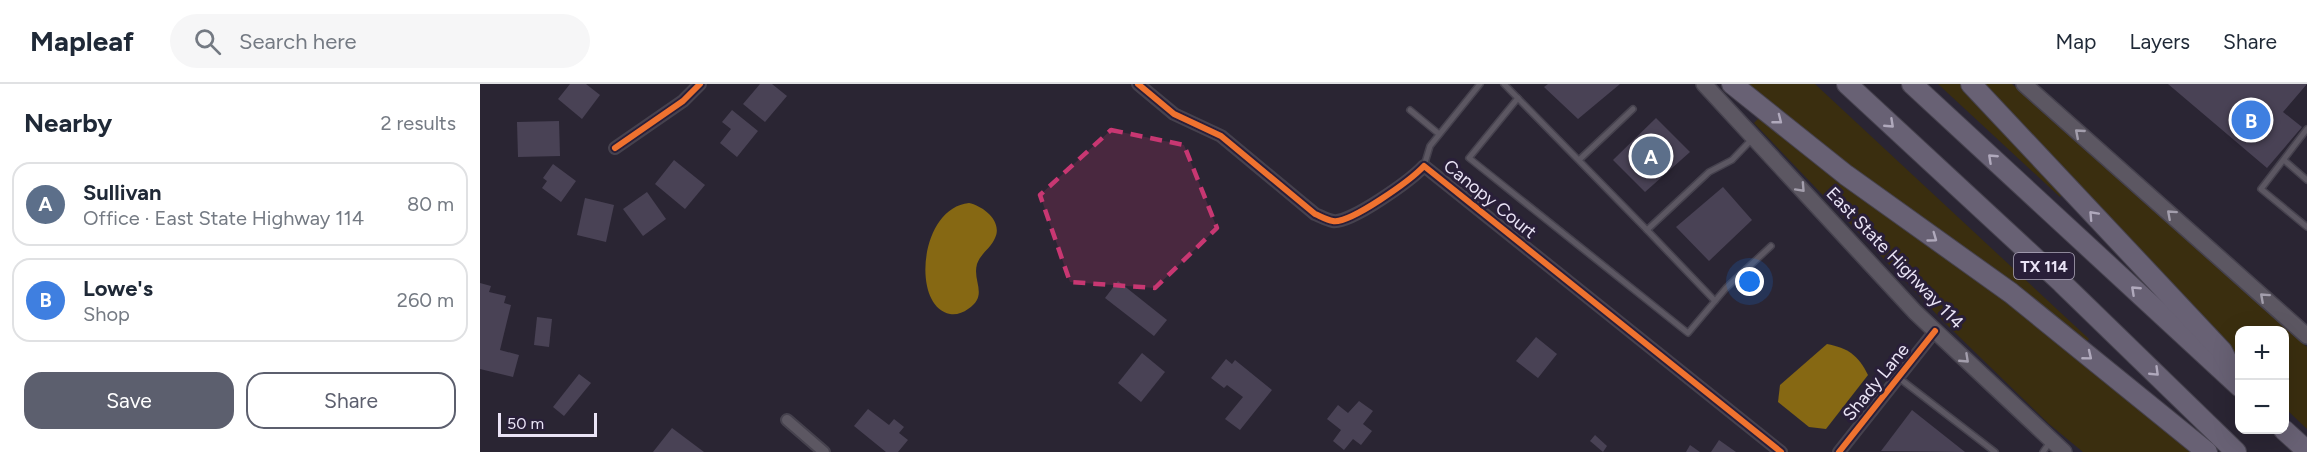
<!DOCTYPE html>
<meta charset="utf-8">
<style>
body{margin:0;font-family:Figtree,sans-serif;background:#f6f6f7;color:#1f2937}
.controls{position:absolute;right:18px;bottom:18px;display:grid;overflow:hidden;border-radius:12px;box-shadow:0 6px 24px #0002}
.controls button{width:54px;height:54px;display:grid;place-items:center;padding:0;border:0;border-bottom:2px solid #e0e1e3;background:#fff;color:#1f2937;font:30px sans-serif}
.scale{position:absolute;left:18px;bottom:15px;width:99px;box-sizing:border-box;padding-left:6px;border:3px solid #eae4f6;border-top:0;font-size:16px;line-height:21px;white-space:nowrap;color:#eae4f6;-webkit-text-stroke:4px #291f39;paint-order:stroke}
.you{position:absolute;left:1270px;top:198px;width:21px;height:21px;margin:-15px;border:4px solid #fff;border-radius:50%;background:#1a73e8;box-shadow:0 0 0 9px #1a73e833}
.badge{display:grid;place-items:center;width:39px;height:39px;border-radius:50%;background:#5c5f6e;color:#fff;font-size:20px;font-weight:700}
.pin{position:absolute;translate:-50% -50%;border:3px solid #fff;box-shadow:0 2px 6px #0006}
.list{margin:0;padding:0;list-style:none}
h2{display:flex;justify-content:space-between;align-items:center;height:78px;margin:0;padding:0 24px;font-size:26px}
h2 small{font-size:20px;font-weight:400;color:#747a83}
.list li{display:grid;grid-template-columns:39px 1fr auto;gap:18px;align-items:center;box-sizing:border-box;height:84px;margin:0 12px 12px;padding:0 12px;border:2px solid #e0e1e3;border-radius:18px}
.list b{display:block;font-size:22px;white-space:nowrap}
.list p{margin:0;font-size:20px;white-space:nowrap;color:#747a83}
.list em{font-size:20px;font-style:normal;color:#747a83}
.actions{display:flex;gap:12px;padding:18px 24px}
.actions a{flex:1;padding:14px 0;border:2px solid #5c5f6e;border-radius:18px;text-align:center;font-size:21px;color:#5c5f6e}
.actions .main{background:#5c5f6e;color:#fff}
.icon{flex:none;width:33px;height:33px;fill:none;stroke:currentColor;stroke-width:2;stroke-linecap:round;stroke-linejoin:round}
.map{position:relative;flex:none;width:1827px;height:368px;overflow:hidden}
header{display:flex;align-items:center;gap:36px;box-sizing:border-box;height:84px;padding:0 30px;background:#fff;border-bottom:2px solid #e0e1e3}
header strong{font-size:28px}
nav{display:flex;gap:33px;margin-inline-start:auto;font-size:21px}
.search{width:420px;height:54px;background:#f6f6f7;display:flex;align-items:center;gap:15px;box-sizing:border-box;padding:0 21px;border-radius:33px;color:#747a83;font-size:22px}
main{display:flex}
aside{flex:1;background:#fff}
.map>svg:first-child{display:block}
.green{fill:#3a2e0f}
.water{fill:#866813}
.building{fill:#494255}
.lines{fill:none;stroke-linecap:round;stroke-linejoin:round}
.service-casing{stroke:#46424e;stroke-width:8}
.minor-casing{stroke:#46424e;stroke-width:14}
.secondary-casing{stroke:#46424e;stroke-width:18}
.motorway-casing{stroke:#46424e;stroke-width:22}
.service{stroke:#5c5762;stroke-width:5}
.minor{stroke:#5c5762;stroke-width:10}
.secondary{stroke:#5c5762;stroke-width:15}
.motorway{stroke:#686174;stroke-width:20}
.cycleway-casing{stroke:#291f39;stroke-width:10}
.cycleway{stroke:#ef722f;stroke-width:6}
.oneway{stroke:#b0a9bc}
.oneway2{stroke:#a39eac}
.marked{fill:#c83772;fill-opacity:0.2;stroke:#c83772;stroke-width:4.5;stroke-dasharray:12 8;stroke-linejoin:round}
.labels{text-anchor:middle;stroke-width:6;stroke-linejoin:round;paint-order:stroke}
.shield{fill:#291f39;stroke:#b0a9bd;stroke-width:1.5}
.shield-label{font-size:16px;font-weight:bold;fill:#eae4f6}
.street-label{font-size:18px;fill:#eae4f6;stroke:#291f39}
</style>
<header>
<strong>Mapleaf</strong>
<div class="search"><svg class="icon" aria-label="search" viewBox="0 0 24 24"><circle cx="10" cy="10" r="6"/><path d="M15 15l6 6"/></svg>Search here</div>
<nav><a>Map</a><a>Layers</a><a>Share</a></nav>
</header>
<main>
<aside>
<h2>Nearby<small>2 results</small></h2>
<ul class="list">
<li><span class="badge" style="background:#5c6f8a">A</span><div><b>Sullivan</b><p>Office · East State Highway 114</p></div><em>80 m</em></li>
<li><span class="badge" style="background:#3f7fe0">B</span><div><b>Lowe's</b><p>Shop</p></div><em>260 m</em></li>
</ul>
<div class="actions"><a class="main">Save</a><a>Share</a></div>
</aside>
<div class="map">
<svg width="1827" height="368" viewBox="0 0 1827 368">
<rect width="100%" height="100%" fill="#2a2533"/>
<g class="green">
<path d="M1257 0H1335L1609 255 1605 259Z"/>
<path d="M1458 0H1485L1585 108 1580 113Z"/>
<path d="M1503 0H1532L1827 263V345L1805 324 1804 246H1760L1759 276Z"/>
<path d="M1279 34 1505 200 1717 368H1603L1569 340 1465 239 1274 39Z"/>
</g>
<g class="water">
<path d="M489 119C503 122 523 137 515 154 511 164 501 169 497 180 492 198 509 211 488 225 483 229 476 231 470 230 431 223 439 124 489 119Z"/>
<path d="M1347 260C1368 264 1378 271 1388 291L1346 345 1329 343 1298 318 1300 301Z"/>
</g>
<g class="building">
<path d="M90 0H106L120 11 102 35 78 15Z"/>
<path d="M280 0H292L307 12 285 38 263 20Z"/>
<path d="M1068 0H1140L1098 35 1064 3Z"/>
<path d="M1688 0H1827L1803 28 1822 43 1787 84Z"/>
<path d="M252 26 278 47 257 73 240 59 251 45 242 38Z"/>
<path d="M1176 34 1210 68 1165 108 1133 76Z"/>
<path d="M79 37 80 72 38 73 37 38Z"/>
<path d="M194 76 225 101 205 125 175 100Z"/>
<path d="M73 80 96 97 81 118 62 104 67 97 63 94Z"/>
<path d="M1243 103 1272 136 1229 177 1196 143Z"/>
<path d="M167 108 186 135 163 152 143 125Z"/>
<path d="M105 114 134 121 126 158 97 151Z"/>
<path d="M638 197 687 236 674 252 625 214Z"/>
<path d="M0 199 11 202 9 208 26 212 24 219 31 221 20 266 39 271 33 293 0 285Z"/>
<path d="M57 233 72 235 69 263 54 261Z"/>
<path d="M1056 253 1077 270 1058 294 1036 277Z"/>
<path d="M662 269 685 288 661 318 638 299Z"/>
<path d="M746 275 752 280 755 276 792 306 760 346 745 335 763 313 747 301 744 304 731 294Z"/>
<path d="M99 290 111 299 84 332 73 323Z"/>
<path d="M879 317 893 327 883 340 892 347 881 361 873 355 864 366 853 357 861 346 847 335 858 321 868 329Z"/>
<path d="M388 325 409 341 414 335 424 343 419 349 428 356 418 368H406L374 342Z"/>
<path d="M1432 326 1485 368 1401 367Z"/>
<path d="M192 344 224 368H173Z"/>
<path d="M1115 351 1127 362 1123 368 1110 357Z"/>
<path d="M1239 356 1256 368H1231Z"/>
<path d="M1210 361 1220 368H1206Z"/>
</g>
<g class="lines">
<defs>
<g id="service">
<path d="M1024 0 1167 146 1229 88 1252 76 1273 54"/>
<path d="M1038 14 989 74 1208 249 1246 204 1291 162"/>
<path d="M930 26 959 50"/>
<path d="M1827 45 1781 105 1827 143"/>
<path d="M1099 76 1153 25"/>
<path d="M1804 76 1827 96"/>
<path d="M944 82 950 62 1000 0"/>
<path d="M1167 146 1235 217"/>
<path d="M1419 294 1515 368"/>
<path d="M1563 368 1570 358"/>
</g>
<g id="minor">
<path d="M658 0 694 30 741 52 835 130C840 132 847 136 853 137 870 140 931 96 944 82L1301 368"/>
<path d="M135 64 203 17 220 0"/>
<path d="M307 336 344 368"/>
<path d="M1359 368 1455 247"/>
</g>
<g id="secondary">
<path d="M1224 0 1435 228 1584 368"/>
<path d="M1544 0 1827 252"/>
</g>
<g id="motorway">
<path d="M1252 0 1366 91 1531 209 1727 368"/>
<path d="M1367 0 1582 199 1756 368"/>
<path d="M1432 0 1760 303"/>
<path d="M1491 0 1742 267 1754 291"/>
<path d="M1804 346 1827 367"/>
</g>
</defs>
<use href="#service" class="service-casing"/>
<use href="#minor" class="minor-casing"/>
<use href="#secondary" class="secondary-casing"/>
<use href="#motorway" class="motorway-casing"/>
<use href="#service" class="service"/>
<use href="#minor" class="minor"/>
<use href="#secondary" class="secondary"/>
<use href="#motorway" class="motorway"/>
<defs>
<g id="cycleway">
<path d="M658 0 694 30 741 52 835 130C840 132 847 136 853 137 870 140 931 96 944 82L1301 368"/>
<path d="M135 64 203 17 220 0"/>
<path d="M1359 368 1455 247"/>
</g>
</defs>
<use href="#cycleway" class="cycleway-casing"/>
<use href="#cycleway" class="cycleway"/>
</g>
<defs><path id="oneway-chevron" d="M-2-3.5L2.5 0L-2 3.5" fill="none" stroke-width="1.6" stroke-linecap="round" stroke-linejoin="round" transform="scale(1.5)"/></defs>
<g class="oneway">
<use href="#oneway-chevron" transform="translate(1298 36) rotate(38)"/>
<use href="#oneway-chevron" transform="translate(1410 40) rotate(43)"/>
<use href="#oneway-chevron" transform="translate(1512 74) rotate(-137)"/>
<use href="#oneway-chevron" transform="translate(1613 131) rotate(-133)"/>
<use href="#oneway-chevron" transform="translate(1453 154) rotate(36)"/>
<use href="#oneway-chevron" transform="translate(1655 206) rotate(-137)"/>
<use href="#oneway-chevron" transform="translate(1608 272) rotate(39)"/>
<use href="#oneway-chevron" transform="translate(1675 288) rotate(44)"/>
</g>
<g class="oneway2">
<use href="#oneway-chevron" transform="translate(1599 49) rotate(-139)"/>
<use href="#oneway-chevron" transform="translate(1321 104) rotate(47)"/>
<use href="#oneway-chevron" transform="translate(1691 130) rotate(-138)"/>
<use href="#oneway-chevron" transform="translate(1784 213) rotate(-138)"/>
<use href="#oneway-chevron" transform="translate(1485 275) rotate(43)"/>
</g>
<path class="marked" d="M631 46 704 61 737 144 675 204 590 198 560 111Z"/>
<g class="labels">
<rect class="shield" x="1534" y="169" width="60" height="26" rx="4.5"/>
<g class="shield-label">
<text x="1564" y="188">TX 114</text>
</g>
<g class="street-label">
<text transform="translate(1010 115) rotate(39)" y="6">Canopy Court</text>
<text transform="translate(1415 174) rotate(46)" y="6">East State Highway 114</text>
<text transform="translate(1396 298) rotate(-51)" y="6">Shady Lane</text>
</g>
</g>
</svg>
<div class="controls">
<button>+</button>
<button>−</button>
</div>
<div class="scale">50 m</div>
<div class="you"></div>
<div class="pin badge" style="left:1171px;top:72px;background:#5c6f8a">A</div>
<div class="pin badge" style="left:1771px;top:36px;background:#3f7fe0">B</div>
</div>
</main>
